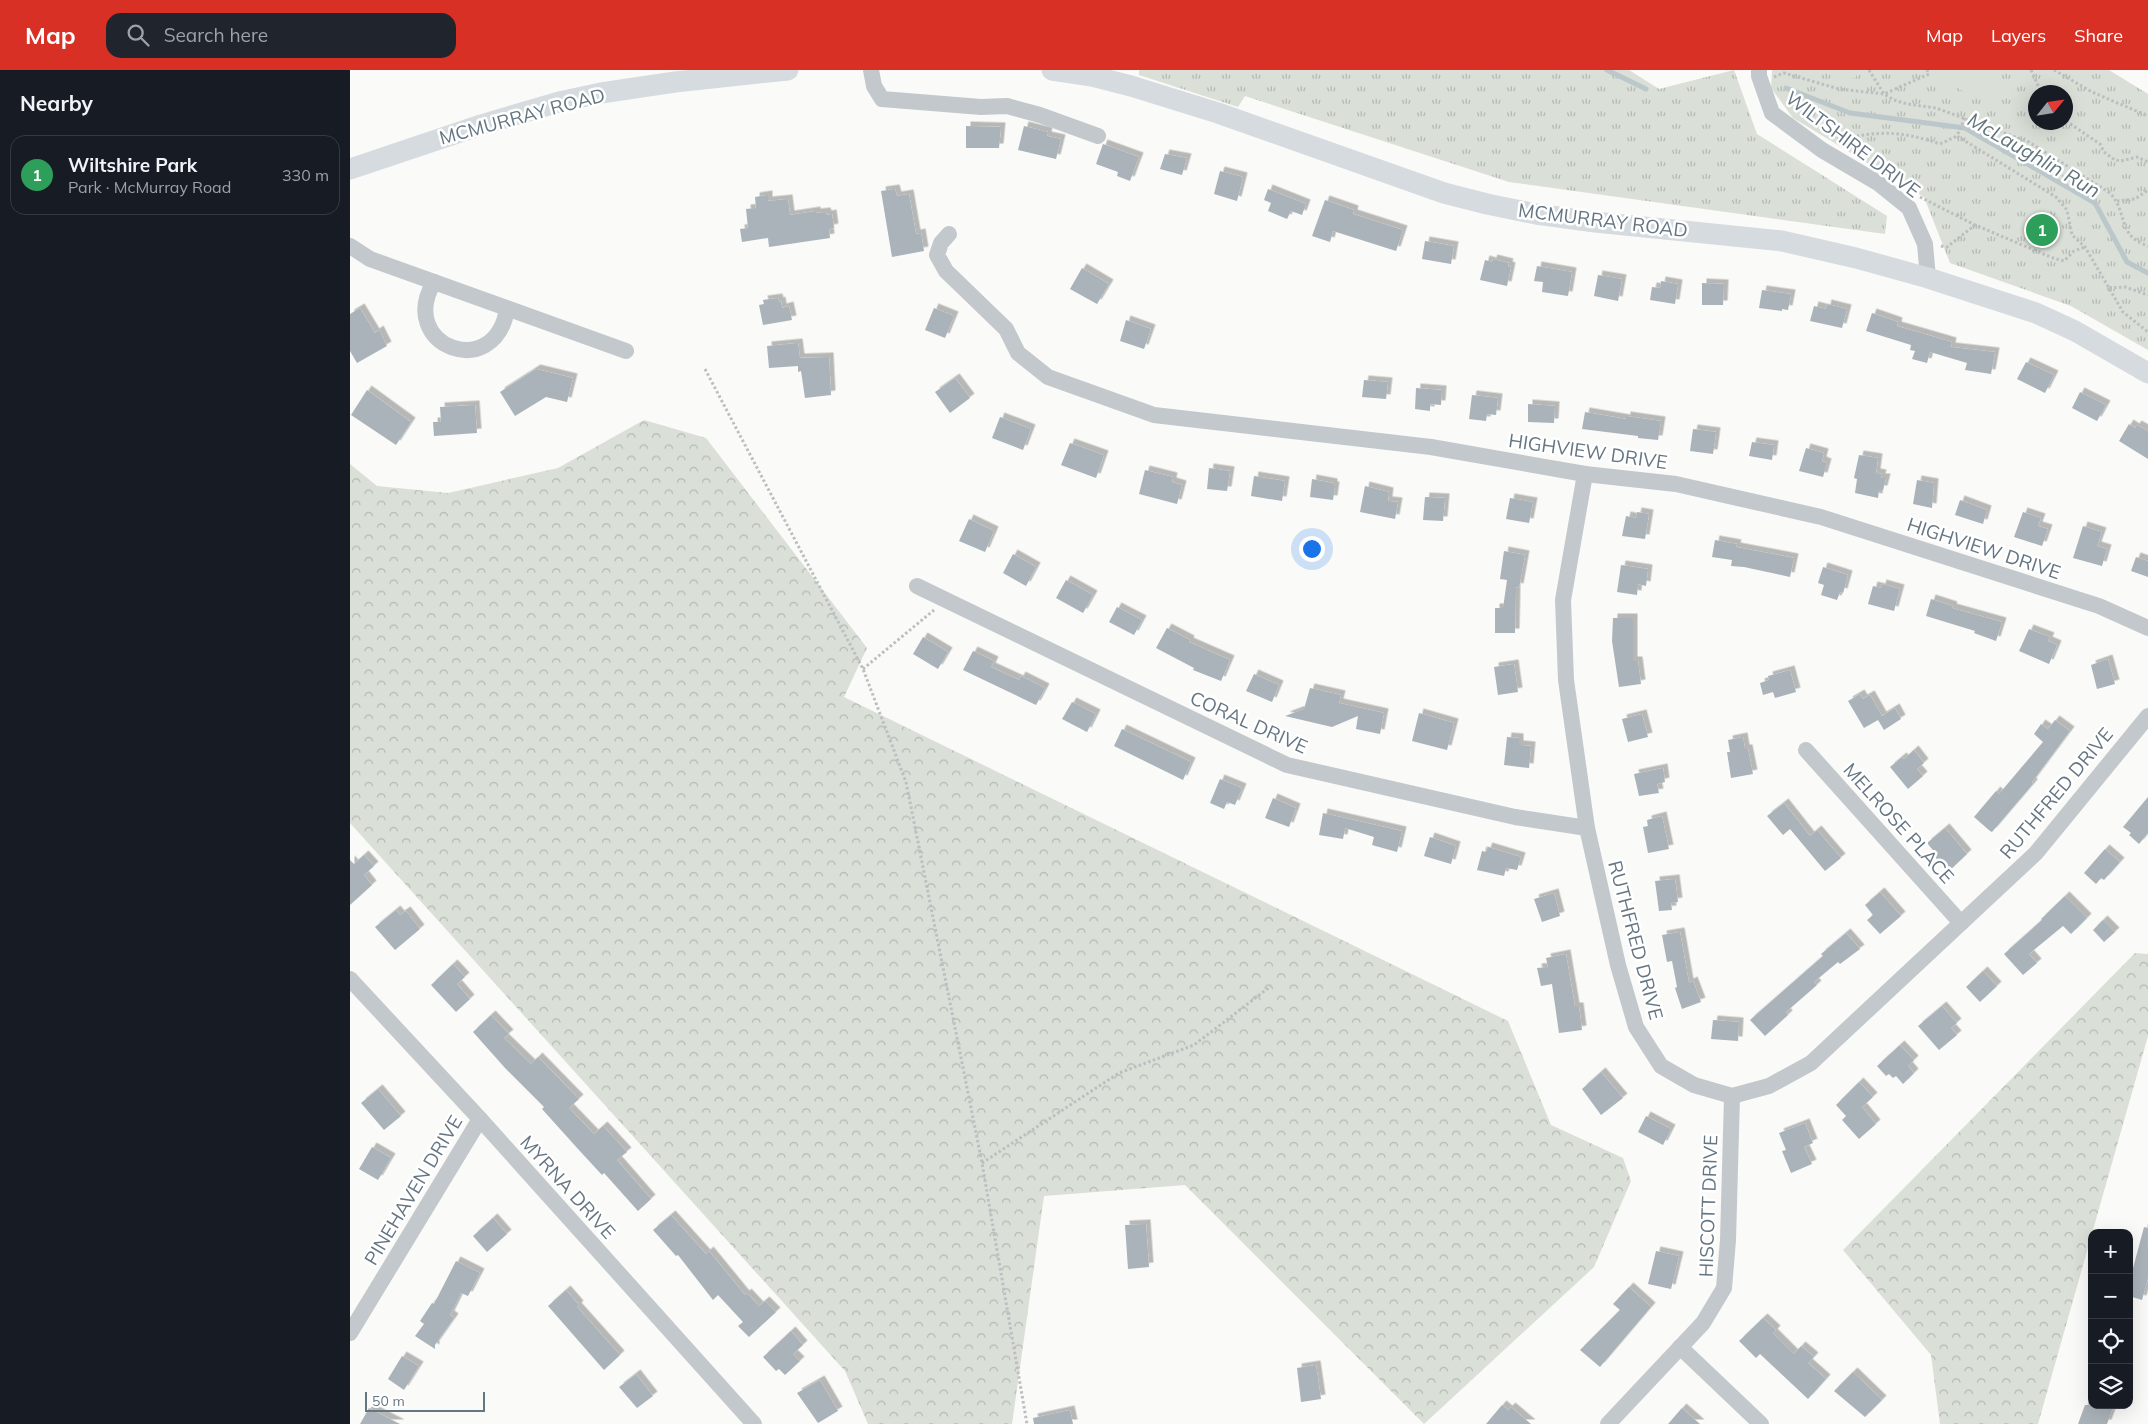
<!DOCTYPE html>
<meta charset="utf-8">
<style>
body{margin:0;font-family:Mulish,sans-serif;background:#20242c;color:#f1f3f6}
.controls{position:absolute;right:15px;bottom:15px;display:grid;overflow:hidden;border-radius:10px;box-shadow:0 5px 20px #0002}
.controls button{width:45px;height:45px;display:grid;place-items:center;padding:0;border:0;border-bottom:1px solid #363941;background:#171b24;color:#f1f3f6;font:25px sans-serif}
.compass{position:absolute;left:1678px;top:15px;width:45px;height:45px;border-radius:50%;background:#171b24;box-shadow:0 5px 20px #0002;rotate:60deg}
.scale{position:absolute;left:15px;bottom:12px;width:120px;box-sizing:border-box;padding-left:5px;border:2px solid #657683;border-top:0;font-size:14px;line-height:18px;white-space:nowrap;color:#657683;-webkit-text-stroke:4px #fff;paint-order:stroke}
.you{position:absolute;left:961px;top:478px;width:18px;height:18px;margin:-12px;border:4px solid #fff;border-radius:50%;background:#1a73e8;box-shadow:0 0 0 8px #1a73e833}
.badge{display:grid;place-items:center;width:32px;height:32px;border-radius:50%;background:#d93025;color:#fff;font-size:16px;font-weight:700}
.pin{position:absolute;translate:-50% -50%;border:2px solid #fff;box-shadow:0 1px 5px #0006}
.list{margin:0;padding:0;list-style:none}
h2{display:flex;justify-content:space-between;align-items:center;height:65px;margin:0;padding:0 20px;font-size:21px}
h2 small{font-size:16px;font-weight:400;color:#9ea1a6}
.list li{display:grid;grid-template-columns:32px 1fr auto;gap:15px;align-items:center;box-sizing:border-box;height:80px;margin:0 10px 10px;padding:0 10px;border:1px solid #363941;border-radius:15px}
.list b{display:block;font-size:19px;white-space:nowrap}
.list p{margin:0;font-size:16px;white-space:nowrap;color:#9ea1a6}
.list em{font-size:16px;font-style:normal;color:#9ea1a6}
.icon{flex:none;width:28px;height:28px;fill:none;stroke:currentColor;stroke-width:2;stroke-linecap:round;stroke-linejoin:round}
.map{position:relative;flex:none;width:1798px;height:1354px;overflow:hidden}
header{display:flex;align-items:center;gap:30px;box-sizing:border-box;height:70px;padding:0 25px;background:#d93025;color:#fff}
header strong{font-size:24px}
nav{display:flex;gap:28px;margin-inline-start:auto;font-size:18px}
.search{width:350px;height:45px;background:#20242c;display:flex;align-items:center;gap:12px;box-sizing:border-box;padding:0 18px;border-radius:15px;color:#9ea1a6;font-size:19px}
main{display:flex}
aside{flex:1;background:#171b24}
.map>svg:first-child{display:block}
.forest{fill:url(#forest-crowns)}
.park{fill:url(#park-tufts);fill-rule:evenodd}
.garden{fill:#dadfd7}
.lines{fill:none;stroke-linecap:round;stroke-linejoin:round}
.stream{stroke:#bbc7cb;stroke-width:5}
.building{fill:#aab3b9;filter:url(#shadow)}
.path{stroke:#bbbfc2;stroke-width:3;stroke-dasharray:2.5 2.5;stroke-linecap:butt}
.minor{stroke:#c3c8cc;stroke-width:16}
.major{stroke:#d6dbdf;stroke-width:21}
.labels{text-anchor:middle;stroke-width:5;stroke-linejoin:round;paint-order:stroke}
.street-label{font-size:19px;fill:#657683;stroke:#fff}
.water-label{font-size:20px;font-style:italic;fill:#60757c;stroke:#fff}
</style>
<header>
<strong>Map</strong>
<div class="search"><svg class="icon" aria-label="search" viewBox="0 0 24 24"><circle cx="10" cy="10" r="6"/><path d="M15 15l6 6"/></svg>Search here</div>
<nav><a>Map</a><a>Layers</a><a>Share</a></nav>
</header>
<main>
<aside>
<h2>Nearby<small></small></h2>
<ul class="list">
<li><span class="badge" style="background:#2e9e5b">1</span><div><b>Wiltshire Park</b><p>Park · McMurray Road</p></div><em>330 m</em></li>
</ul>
</aside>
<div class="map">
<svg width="1798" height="1354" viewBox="0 0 1798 1354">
<defs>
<pattern id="forest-crowns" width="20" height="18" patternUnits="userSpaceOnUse" patternTransform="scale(1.25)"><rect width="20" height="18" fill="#dadfd7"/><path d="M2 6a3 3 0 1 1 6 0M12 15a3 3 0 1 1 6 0" fill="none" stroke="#b4b9b4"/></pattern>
<pattern id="park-tufts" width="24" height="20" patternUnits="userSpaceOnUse" patternTransform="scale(1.25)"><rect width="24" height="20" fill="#dadfd7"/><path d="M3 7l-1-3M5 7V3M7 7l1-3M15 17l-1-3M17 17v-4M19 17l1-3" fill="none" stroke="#b4b9b4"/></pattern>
<filter id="shadow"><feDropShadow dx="4.5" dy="-4.5" stdDeviation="0" flood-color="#0004"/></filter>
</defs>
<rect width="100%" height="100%" fill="#fafaf8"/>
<g class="forest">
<path d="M294 350 356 368 517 578 494 627 1158 951 1201 1055 1273 1088 1281 1111 1244 1197 1074 1354 835 1115 694 1126 662 1354H518L495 1301 0 753V394L27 416 98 423 208 398Z"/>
<path d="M1785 883 1798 884V966L1688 1354H1590L1581 1285 1493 1180Z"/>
</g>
<g class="park">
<path d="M789 0H1279L1309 19 1384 0 1407 64 1537 146 1535 164 1159 112 895 26 888 37 789 5Z"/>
<path d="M1422 0H1759L1798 24V280L1721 236 1600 193 1574 127 1443 48 1421 18ZM1686 22H1716V52H1686Z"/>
</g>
<g class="garden">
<path d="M1483 0H1509L1505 9Z"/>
<path d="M1581 0H1638L1652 8 1655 16 1647 31 1638 34 1584 6Z"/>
</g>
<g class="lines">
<g class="stream">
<path d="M1257 0 1296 19"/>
<path d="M1436 18 1500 43 1615 58 1745 133 1777 192 1798 203"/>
</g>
</g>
<g class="building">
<path d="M616 56 651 57 649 78H616Z"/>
<path d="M674 56 698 62 697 66 711 69 706 89 668 80Z"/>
<path d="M753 74 789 87 780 111 767 106 768 102 746 94Z"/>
<path d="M815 84 837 88 832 105 810 99Z"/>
<path d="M870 101 893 107 887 131 864 124Z"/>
<path d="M545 119 547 126 559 124 566 164 571 163 574 181 542 187 531 121Z"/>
<path d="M918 119 956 134 952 145 941 141 937 149 918 141 921 133 914 130Z"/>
<path d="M418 125V131L438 129 440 145 466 141V143L476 142 477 145 482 144 484 158 479 159 480 168 419 177 418 168 392 172 390 159 398 158 396 139 406 138 405 127Z"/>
<path d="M975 130 1004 140 1003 144 1053 160 1046 181 983 161 980 172 962 166Z"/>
<path d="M1075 171 1104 176 1101 194 1072 189Z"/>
<path d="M1143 189 1159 193 1158 196 1161 197 1157 216 1130 210 1135 190 1142 192Z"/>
<path d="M1187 196 1222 202 1218 226 1192 222 1193 212 1184 211Z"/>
<path d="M732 198 759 214 747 234 720 219Z"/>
<path d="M1248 205 1272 209 1268 231 1244 226Z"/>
<path d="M1311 211 1328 214 1325 234 1300 230 1302 217 1310 218Z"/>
<path d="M1352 213 1374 214 1373 235H1352Z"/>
<path d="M1412 220 1441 224 1438 240 1432 239V241L1409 238Z"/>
<path d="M428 228 429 232 431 231 432 238 439 236 442 250 413 255 409 235 414 234 413 230Z"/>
<path d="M1477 234 1497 239 1492 258 1460 251 1464 236 1476 239Z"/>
<path d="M10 238 25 263 29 260 37 276 7 293 0 281V244Z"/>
<path d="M584 238 604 246 595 268 575 260Z"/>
<path d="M1522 243 1548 252 1547 256 1602 272 1601 277 1645 282 1641 304 1615 300 1617 293 1580 282 1577 293 1562 289 1565 281 1560 280 1561 275 1516 261Z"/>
<path d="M776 250 801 259 794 279 770 271Z"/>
<path d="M448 273 450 288 479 287 481 325 455 328 451 301 448 302V296L419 298 417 276Z"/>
<path d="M1676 292 1704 305 1695 323 1667 309Z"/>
<path d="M186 299 223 308 217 332 196 327 165 346 150 322Z"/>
<path d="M605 308 620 328 600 343 585 322Z"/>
<path d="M1014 310 1038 312 1036 329 1012 327Z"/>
<path d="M1066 318 1092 320 1091 335 1080 334V341L1065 339Z"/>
<path d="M17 320 61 352 46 375 1 345Z"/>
<path d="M1730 322 1756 335 1747 351 1722 338Z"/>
<path d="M1122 325 1148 328 1146 345 1137 344 1136 351 1119 349Z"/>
<path d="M1178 334 1205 336 1204 353 1178 352Z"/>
<path d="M125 335 127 363 84 366 83 352H91L90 337Z"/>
<path d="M1235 342 1276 349V346L1311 351 1308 370 1288 368V366L1232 359Z"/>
<path d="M650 347 681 359 673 380 642 368Z"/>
<path d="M1779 354 1785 358 1787 355 1798 361V389L1769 371Z"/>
<path d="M1343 359 1366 362 1363 384 1340 381Z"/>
<path d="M1402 372 1424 375 1422 390 1399 386Z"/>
<path d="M720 373 754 385 746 408 711 395Z"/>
<path d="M1456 378 1474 383 1472 391 1477 393 1473 407 1449 401Z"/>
<path d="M1509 385 1528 388 1526 403 1532 404 1531 408H1536L1533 420H1529L1528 428 1505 423 1507 409 1504 408Z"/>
<path d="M859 398 880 401 877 421 857 419Z"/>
<path d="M795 400 823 407 822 412 832 415 827 434 789 424Z"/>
<path d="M904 406 935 411 932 431 901 426Z"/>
<path d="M962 409 983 413V416H985L983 430 960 427Z"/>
<path d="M1567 410 1584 413 1582 438 1563 434Z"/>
<path d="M1015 416 1039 422 1038 431 1048 432 1045 449 1010 442Z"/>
<path d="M1075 427 1095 428 1093 451 1073 450Z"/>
<path d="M1160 428 1183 432 1179 453 1156 449Z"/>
<path d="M1610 430 1637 440 1633 454 1605 445Z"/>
<path d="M1287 442 1299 444 1295 469 1272 466 1276 446 1286 448Z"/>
<path d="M1673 442 1691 448 1688 456 1698 459 1692 476 1664 467Z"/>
<path d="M619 449 644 461 635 482 609 471Z"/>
<path d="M1733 456 1752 462 1747 476 1757 479 1752 496 1723 488Z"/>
<path d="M1365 470 1387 474 1386 477 1444 488 1440 507 1394 497 1381 496 1382 490 1362 487Z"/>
<path d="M1154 481 1175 485 1169 518 1166 517 1165 563H1145V538H1153L1157 510 1150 509Z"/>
<path d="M663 484 686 497 676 516 653 503Z"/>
<path d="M1786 487 1798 491V507L1781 501Z"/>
<path d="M1271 495 1298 499 1296 516 1288 514 1287 525 1267 522Z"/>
<path d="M1473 497 1498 505 1493 523 1490 522 1487 530 1471 525 1474 515 1468 513Z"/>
<path d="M716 510 743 525 733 543 706 528Z"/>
<path d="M1532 514 1550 519 1544 541 1518 534 1523 516 1531 518Z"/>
<path d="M1581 529 1603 536 1602 538 1652 552 1646 571 1624 563 1625 561 1576 546Z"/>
<path d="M767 537 792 550 784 565 759 552Z"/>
<path d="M1263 548H1283V591H1288L1291 614 1269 617 1262 571Z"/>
<path d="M817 558 840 570 839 572 880 590 871 611 843 600 844 598 806 578Z"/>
<path d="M1679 559 1700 567 1698 571 1707 575 1699 594 1669 581Z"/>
<path d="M573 567 598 582 588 599 563 584Z"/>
<path d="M623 581 644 591 641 597 669 610 671 606 695 618 686 635 613 600Z"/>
<path d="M1758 589 1765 614 1747 619 1741 595Z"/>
<path d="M1164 594 1168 622 1148 625 1144 597Z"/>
<path d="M1440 600 1446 622 1425 628 1423 622 1413 625 1410 613 1419 610 1418 606Z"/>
<path d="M904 604 929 615 922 632 896 621Z"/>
<path d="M960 618 991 625 989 633 1034 643 1030 664 1006 659 1008 646 982 657 935 646 954 639Z"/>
<path d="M1510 624 1513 629 1520 625 1532 646 1545 638 1551 649 1534 660 1528 650 1514 658 1498 631Z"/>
<path d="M722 632 746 644 737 662 712 649Z"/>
<path d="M1069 643 1104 653 1097 680 1062 671Z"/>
<path d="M1292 644 1298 667 1278 672 1272 649Z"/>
<path d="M1705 650 1720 661 1682 712 1683 714 1642 762 1640 761 1624 747 1646 721 1649 724 1693 672 1684 664 1691 654 1698 659Z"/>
<path d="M772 659 841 692 833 710 764 676Z"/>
<path d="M1157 667 1169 668V675L1181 676 1179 698 1154 695Z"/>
<path d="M1393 667 1395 679H1398L1403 704 1381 708 1377 682H1380L1378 670Z"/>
<path d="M1564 680 1574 693 1567 699 1573 706 1558 719 1540 697 1552 687 1554 689Z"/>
<path d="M1313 698 1315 712 1307 714 1309 723 1289 726 1284 704Z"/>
<path d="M870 709 892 718 885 735 877 732 874 739 860 733Z"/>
<path d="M1798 727V763L1789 774 1779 765 1781 763 1773 757Z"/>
<path d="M923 728 946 738 939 757 915 748Z"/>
<path d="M1434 733 1460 766 1467 760 1491 788 1475 801 1440 759 1433 765 1417 746Z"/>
<path d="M973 743 1052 761 1047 782 1022 775 1024 767 995 758 993 769 969 765Z"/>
<path d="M1312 746 1319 779 1298 783 1293 757 1298 756 1297 750Z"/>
<path d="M1595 758 1617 784 1598 802 1585 787 1587 785 1577 773Z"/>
<path d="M1080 767 1106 776 1101 794 1074 786Z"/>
<path d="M1138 777 1171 787 1167 800 1156 798 1154 806 1127 800 1132 781 1136 782Z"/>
<path d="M1755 779 1770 792 1754 810 1751 808 1746 814 1734 803Z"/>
<path d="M14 785 24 796 14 805 22 815 0 835V790L4 794Z"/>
<path d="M1325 809 1328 832 1321 833 1322 840 1309 841 1305 811Z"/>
<path d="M1530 822 1551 846 1530 864 1517 850 1523 845 1515 835Z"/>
<path d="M1204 823 1210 846 1192 852 1184 829Z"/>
<path d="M1715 826 1737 848 1721 864 1713 856 1679 884 1687 893 1673 905 1654 884 1692 850 1691 849Z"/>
<path d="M46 840 50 845 56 841 70 859 45 880 25 857Z"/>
<path d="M1753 850 1765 862 1754 872 1743 860Z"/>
<path d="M1330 862 1339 913 1343 911 1351 932 1332 939 1325 918 1327 917 1322 891 1317 892 1312 865Z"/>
<path d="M1496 863 1510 879 1490 894 1488 892 1464 912 1467 915 1436 942 1438 945 1415 966 1400 950 1473 886 1471 884Z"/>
<path d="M1216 884 1225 937H1229L1232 960 1209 963 1202 914 1191 916 1187 898 1198 897 1196 888Z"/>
<path d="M103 894 115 907 107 914 120 929 106 942 81 915Z"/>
<path d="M1633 901 1647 916 1630 932 1616 917Z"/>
<path d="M1592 936 1607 953 1601 958 1607 965 1589 980 1568 956Z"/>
<path d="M141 945 159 964 154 968 181 994 188 987 229 1029 219 1038 244 1064 253 1056 277 1082 267 1090 301 1129 288 1141 254 1103 252 1105 228 1079 192 1039 194 1037 155 998 123 962Z"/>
<path d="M1363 950 1389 952 1388 971 1361 969Z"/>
<path d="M1550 975 1564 990 1558 996 1564 1003 1553 1014 1546 1006 1543 1008 1539 1004 1536 1006 1527 996Z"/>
<path d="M1251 1002 1273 1028 1251 1045 1232 1019Z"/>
<path d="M1509 1012 1523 1027 1512 1037 1526 1054 1509 1069 1492 1050 1496 1046 1486 1035Z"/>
<path d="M28 1019 51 1046 34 1060 11 1033Z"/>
<path d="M1296 1046 1321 1059 1313 1075 1288 1062Z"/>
<path d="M1455 1053 1463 1073 1454 1077 1462 1094 1441 1103 1432 1081 1436 1080 1429 1063Z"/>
<path d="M22 1077 41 1088 28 1110 9 1099Z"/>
<path d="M321 1145 356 1184 359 1181 395 1225 397 1223 409 1236 415 1231 426 1242 399 1267 388 1256 393 1252 368 1225 363 1230 328 1185 326 1186 303 1160Z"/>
<path d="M143 1148 157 1164 137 1182 123 1166Z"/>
<path d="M796 1154 799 1197 778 1199 775 1155Z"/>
<path d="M1794 1157 1798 1158V1208L1792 1230 1779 1226V1202H1782Z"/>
<path d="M1306 1181 1329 1186 1321 1219 1298 1214Z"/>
<path d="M106 1191 130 1203 118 1226 111 1223 100 1245 104 1248 85 1275V1279L65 1266 74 1254 70 1251 82 1233 84 1234Z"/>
<path d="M1279 1217 1301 1237 1250 1297 1230 1280 1270 1240 1263 1234Z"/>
<path d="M216 1220 229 1235 227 1237 270 1285 254 1300 198 1236Z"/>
<path d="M1413 1248 1426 1260 1423 1263 1444 1284 1451 1276 1464 1287 1458 1293 1476 1309 1458 1329 1410 1284 1406 1288 1389 1271Z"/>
<path d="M441 1261 453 1275 443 1284 450 1291 435 1305 429 1299 426 1301 413 1287Z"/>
<path d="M52 1286 69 1296 54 1320 38 1309Z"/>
<path d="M966 1295 971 1329 951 1332 947 1298Z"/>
<path d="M1503 1302 1532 1330 1515 1347 1484 1321Z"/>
<path d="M286 1304 303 1326 287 1338 269 1317Z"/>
<path d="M470 1310 488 1341 468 1353 447 1323Z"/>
<path d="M1152 1335 1158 1340 1161 1337 1181 1354H1136Z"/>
<path d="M1735 1335H1764L1757 1354H1728Z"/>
<path d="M19 1338 50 1354H10Z"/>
<path d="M1332 1338 1350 1354H1318Z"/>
<path d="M720 1340 723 1354H684L683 1348Z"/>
</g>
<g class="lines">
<g class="path">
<path d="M1519 0 1534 24 1544 30 1557 34 1586 38 1679 72 1760 123C1779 144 1766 165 1798 176"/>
<path d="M1681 0 1691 22"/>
<path d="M1704 0 1742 22 1798 46"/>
<path d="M1424 7 1434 3 1489 19 1534 24 1579 4 1577 0"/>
<path d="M1615 48 1607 66 1706 127 1717 140 1722 165 1735 177 1773 242 1798 262"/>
<path d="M1716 51 1750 74 1754 82 1765 90 1771 91 1787 87 1798 92"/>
<path d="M1487 70C1528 61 1549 60 1590 74L1607 66"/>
<path d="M1570 127 1625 155 1703 188 1714 191 1724 181 1735 177"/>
<path d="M1767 131 1785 129 1798 120"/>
<path d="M1591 176 1597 177 1625 155"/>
<path d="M1759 218 1775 217 1798 225"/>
<path d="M355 299 513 599 556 712 632 1093 677 1354"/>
<path d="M513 599 584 540"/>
<path d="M632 1093 769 1003 844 975 921 916"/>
</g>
<g class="minor">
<path d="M521 0 524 16 532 29 631 37 657 36 690 45 748 66"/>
<path d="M1409 0V6L1422 43 1472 80 1528 113 1559 138 1575 174 1578 208"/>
<path d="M599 164 591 173 587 185 596 201 656 259 668 283 698 307 804 345 1081 377 1235 404 1326 414 1471 447 1749 536 1798 558"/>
<path d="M0 176 20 189 276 281"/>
<path d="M84 212C46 276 145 313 157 239"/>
<path d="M1235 404 1213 530 1216 610 1237 758 1268 895 1286 957 1311 996 1344 1015 1382 1026 1419 1016 1461 993 1686 783 1798 646"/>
<path d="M567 516 937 695 1165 747 1237 758"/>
<path d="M1456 680 1611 853"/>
<path d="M0 909 130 1049 404 1354"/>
<path d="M0 1263 130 1049"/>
<path d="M1330 1277 1411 1354"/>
<path d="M1258 1354 1353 1253 1374 1218 1378 1170 1382 1026"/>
</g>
<g class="major">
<path d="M702 0 742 6 781 16 868 43 1094 123 1137 134 1186 144 1245 152 1432 171 1506 188 1578 208 1686 243 1725 261 1798 303"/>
<path d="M0 99 131 55 209 32 251 23 325 12 438 0"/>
</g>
</g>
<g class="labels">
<g class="street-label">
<text transform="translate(172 46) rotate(-15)" y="7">MCMURRAY ROAD</text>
<text transform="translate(1503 74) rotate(37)" y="7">WILTSHIRE DRIVE</text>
<text transform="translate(1253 150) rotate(7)" y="7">MCMURRAY ROAD</text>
<text transform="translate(1238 381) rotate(8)" y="7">HIGHVIEW DRIVE</text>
<text transform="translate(1634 478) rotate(18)" y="7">HIGHVIEW DRIVE</text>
<text transform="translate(899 652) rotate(24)" y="7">CORAL DRIVE</text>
<text transform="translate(1706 723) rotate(-50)" y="7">RUTHFRED DRIVE</text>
<text transform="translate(1549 753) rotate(48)" y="7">MELROSE PLACE</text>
<text transform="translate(1286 870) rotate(75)" y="7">RUTHFRED DRIVE</text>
<text transform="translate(218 1117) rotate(48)" y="7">MYRNA DRIVE</text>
<text transform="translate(63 1120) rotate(-59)" y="7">PINEHAVEN DRIVE</text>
<text transform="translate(1358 1136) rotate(-88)" y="7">HISCOTT DRIVE</text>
</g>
<g class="water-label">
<text transform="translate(1684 85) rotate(30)" y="7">McLaughlin Run</text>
</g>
</g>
</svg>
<div class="controls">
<button>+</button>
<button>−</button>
<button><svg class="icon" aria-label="locate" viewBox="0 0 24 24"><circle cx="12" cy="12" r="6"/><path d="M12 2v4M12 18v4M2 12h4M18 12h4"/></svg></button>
<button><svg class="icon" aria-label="layers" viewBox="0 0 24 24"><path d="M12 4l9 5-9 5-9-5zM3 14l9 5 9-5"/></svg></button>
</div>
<svg class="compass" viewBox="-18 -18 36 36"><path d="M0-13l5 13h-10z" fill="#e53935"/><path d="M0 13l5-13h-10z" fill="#9ea1a6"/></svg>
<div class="scale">50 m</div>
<div class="you"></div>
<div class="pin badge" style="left:1692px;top:160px;background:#2e9e5b">1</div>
</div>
</main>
